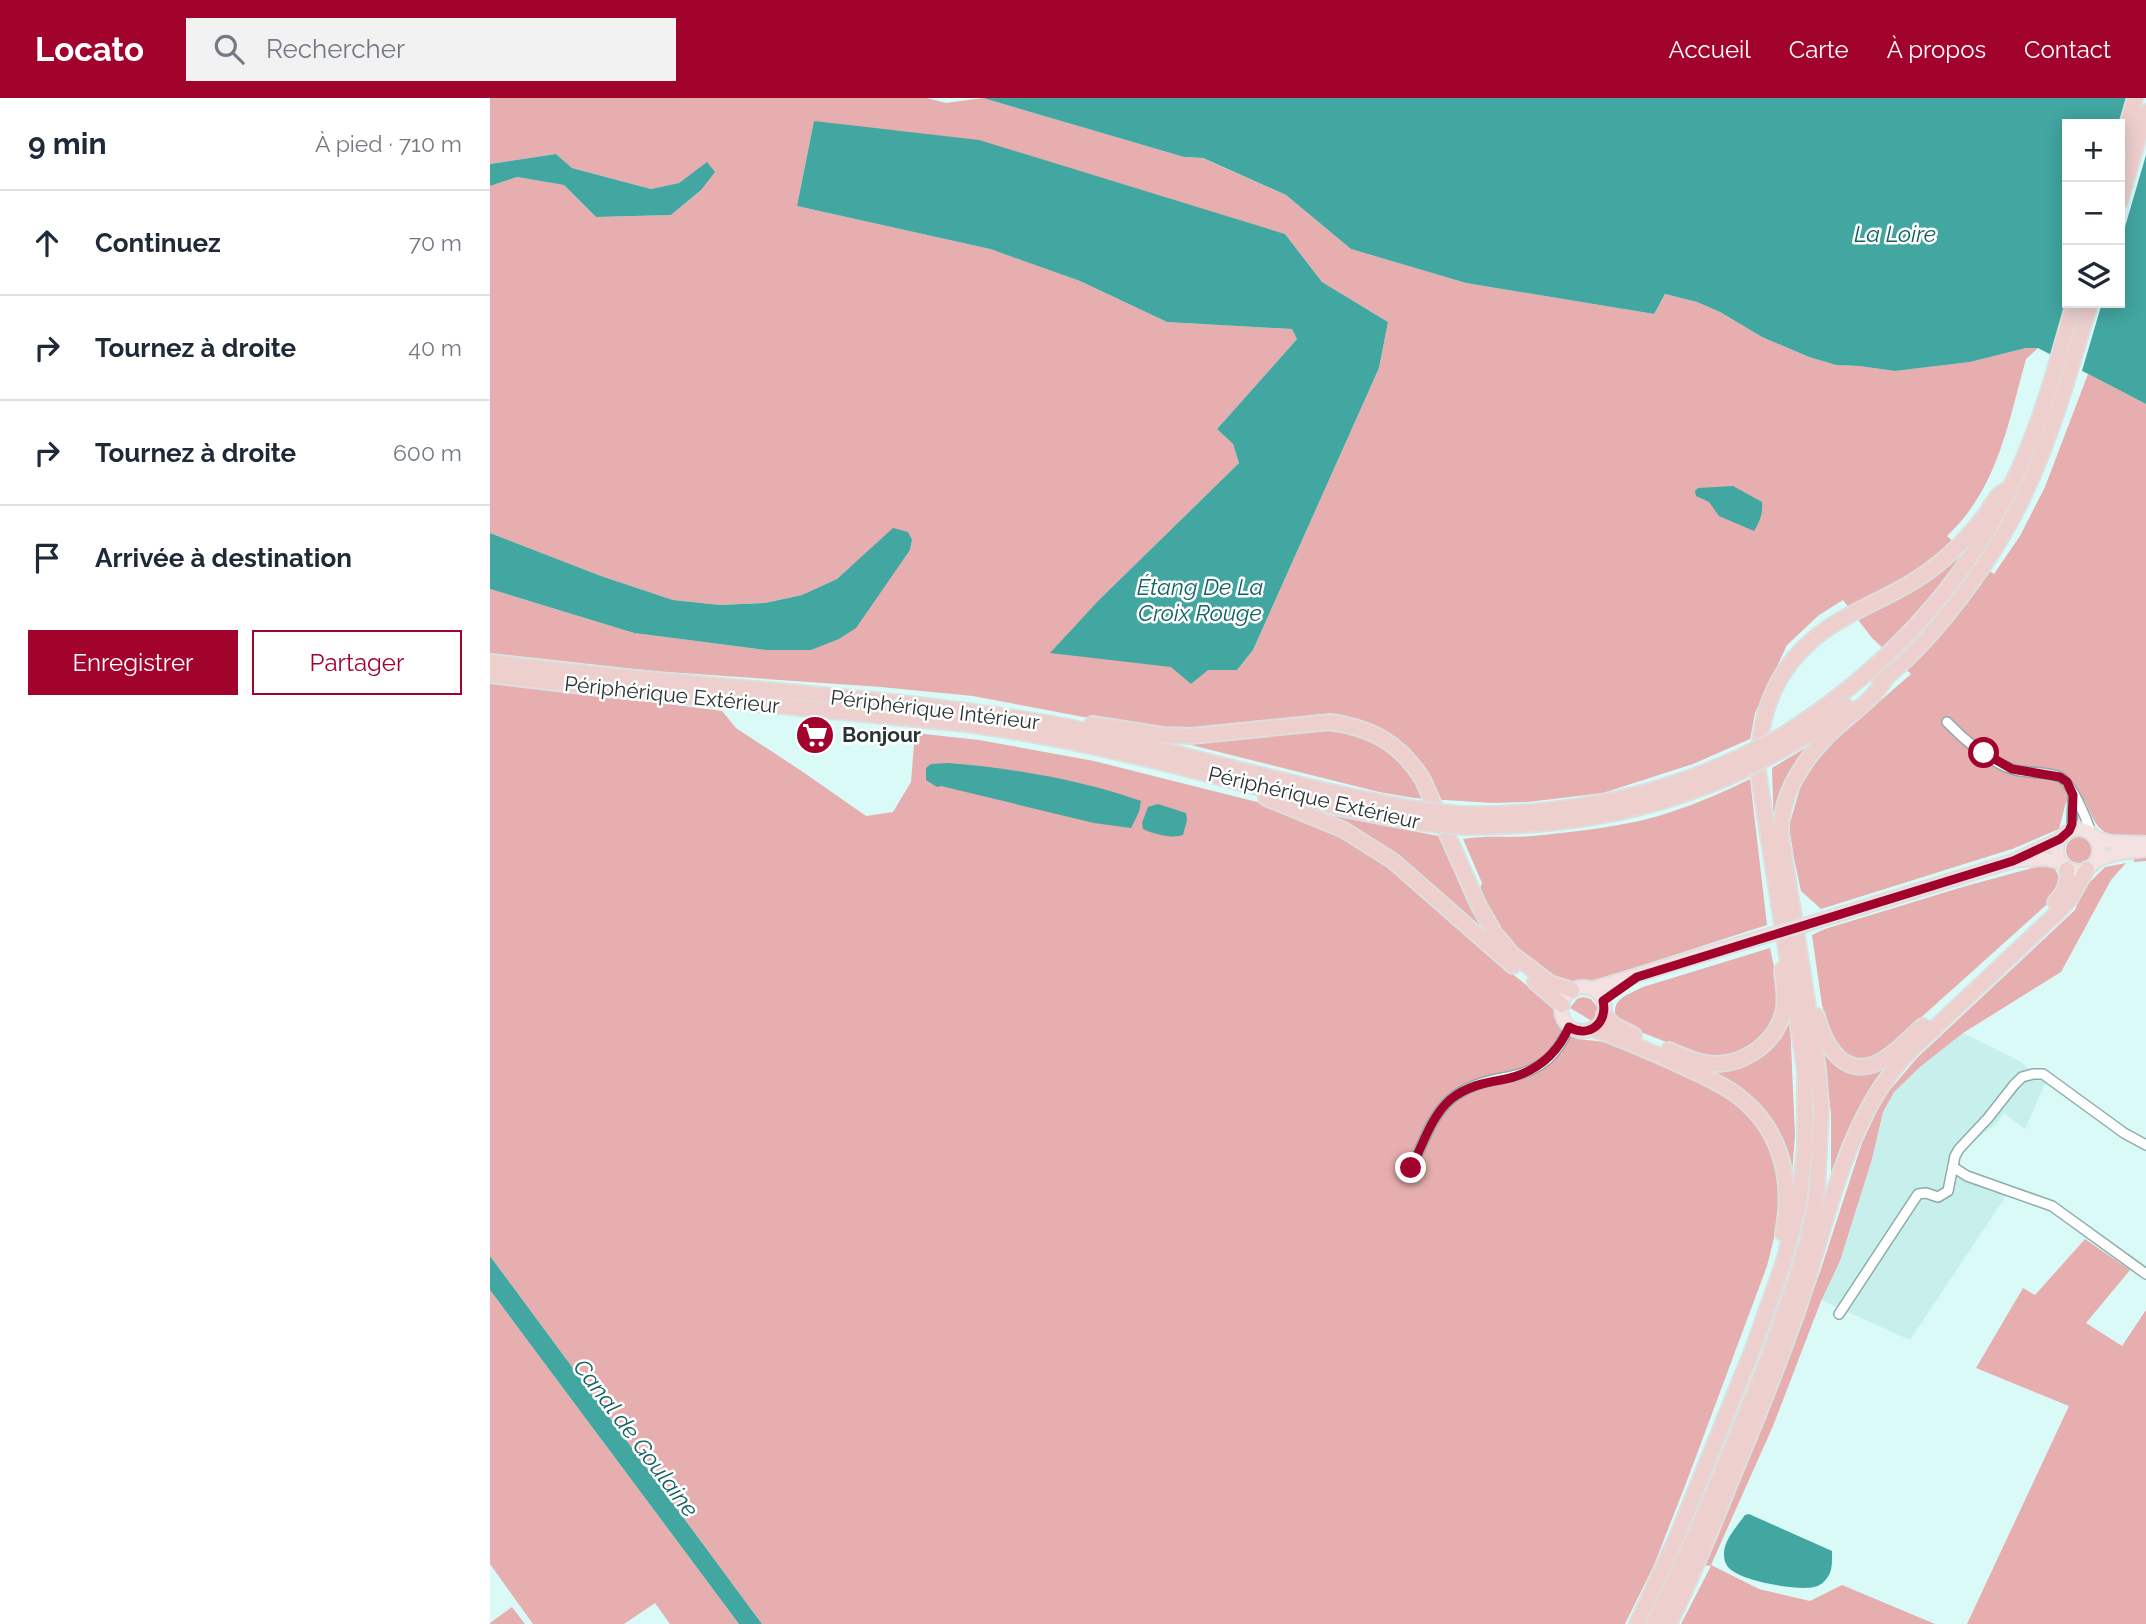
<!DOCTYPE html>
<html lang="fr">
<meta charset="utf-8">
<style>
body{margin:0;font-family:Raleway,sans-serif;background:#f2f2f3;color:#1f2937}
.controls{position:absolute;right:21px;top:21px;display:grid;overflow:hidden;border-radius:0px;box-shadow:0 4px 18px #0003}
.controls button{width:63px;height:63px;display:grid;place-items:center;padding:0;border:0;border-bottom:2px solid #e0e1e3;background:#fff;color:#1f2937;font:35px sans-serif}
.stop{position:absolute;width:21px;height:21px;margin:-16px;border:5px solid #a2032c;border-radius:50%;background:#fff}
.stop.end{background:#a2032c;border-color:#fff;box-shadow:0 2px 7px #0008}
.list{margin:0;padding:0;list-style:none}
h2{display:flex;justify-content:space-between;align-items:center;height:91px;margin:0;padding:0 28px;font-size:30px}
h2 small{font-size:23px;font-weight:400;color:#747a83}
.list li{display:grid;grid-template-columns:46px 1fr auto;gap:21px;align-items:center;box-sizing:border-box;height:105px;padding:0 28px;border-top:2px solid #e0e1e3}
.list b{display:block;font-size:26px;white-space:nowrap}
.list em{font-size:23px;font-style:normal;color:#747a83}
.actions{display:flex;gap:14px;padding:21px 28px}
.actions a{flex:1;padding:16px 0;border:2px solid #a2032c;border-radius:0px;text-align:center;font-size:24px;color:#a2032c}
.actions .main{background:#a2032c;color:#fff}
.icon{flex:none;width:38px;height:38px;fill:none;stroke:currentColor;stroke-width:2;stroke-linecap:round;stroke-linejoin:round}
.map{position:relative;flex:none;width:1656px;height:1526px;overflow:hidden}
header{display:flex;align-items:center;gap:42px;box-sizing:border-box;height:98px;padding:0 35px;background:#a2032c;color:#fff}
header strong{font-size:33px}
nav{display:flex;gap:38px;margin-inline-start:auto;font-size:24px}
.search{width:490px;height:63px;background:#f2f2f3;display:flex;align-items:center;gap:18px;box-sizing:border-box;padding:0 24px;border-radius:0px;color:#747a83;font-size:26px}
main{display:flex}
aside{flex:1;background:#fff}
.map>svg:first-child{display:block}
.built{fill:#c7f0ed}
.green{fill:#e6aeae;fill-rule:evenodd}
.water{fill:#42a6a1;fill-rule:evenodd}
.pier{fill:#dafaf8}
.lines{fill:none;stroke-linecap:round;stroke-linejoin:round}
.minor-casing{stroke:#8eacaa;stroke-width:12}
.major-casing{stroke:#dddfde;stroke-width:16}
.highway-casing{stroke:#dddfde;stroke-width:18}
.minor{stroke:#fff;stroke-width:9}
.major{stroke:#f4e2e2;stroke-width:12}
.highway{stroke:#edcfce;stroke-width:14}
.major-bridge-casing{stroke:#dddfde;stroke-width:16;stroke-linecap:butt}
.highway-bridge-casing{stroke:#dddfde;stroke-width:18;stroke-linecap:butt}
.major-bridge{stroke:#f4e2e2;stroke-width:12}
.highway-bridge{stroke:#edcfce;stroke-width:14}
.route{stroke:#a2032c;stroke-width:9}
.labels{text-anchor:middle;stroke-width:5;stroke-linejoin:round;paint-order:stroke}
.street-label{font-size:21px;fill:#283433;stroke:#fff}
.poi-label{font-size:21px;font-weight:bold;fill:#283433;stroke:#fff;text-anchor:start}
.water-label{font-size:23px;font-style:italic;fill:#116360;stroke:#fff}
</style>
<header>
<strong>Locato</strong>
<div class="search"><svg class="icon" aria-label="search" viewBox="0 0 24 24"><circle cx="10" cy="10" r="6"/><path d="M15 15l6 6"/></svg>Rechercher</div>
<nav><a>Accueil</a><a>Carte</a><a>À propos</a><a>Contact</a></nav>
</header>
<main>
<aside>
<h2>9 min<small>À pied · 710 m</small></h2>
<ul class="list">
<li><svg class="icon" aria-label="ahead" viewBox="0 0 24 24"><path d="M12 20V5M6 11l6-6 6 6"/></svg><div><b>Continuez</b></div><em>70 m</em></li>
<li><svg class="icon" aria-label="right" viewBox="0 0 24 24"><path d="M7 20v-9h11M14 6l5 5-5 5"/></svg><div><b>Tournez à droite</b></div><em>40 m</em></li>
<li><svg class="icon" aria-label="right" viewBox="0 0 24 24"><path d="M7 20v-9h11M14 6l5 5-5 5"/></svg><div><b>Tournez à droite</b></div><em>600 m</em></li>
<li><svg class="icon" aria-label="arrive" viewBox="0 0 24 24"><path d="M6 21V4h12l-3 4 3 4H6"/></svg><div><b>Arrivée à destination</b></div></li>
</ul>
<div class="actions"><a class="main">Enregistrer</a><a>Partager</a></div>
</aside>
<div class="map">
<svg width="1656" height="1526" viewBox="0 0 1656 1526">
<rect width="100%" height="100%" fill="#dafaf8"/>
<path class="built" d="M1473 935 1531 964 1556 984 1535 1031 1514 1015 1506 1026 1480 1045 1469 1060 1473 1081 1516 1098 1420 1242 1331 1202 1350 1163 1382 1061 1393 1014 1404 993 1430 969Z"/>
<g class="green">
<path d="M0 0H437L456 5 493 0 694 59 712 60 796 97 861 151 976 185 1164 216 1175 196 1207 204 1230 214 1272 239 1319 259 1346 267 1369 268 1405 273 1480 264 1536 250H1548L1536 261C1518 325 1508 390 1457 438L1484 463 1504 476 1530 438 1555 389 1598 276 1656 306V763L1644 764 1641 739C1609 737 1608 732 1595 703L1576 704 1569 731 1522 751 1331 811 1311 793 1304 760 1299 728 1311 687 1334 652 1421 576 1382 540 1353 502 1329 517 1297 547 1265 615 1260 641 1203 666 1113 695 1038 704 1002 705 924 700 889 694 701 647 699 633 652 630 483 598 391 589 163 573 0 555V491L144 535 275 552H321L366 529 420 452 422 443 403 431 347 481 312 497 275 505 230 507 183 502 111 478 0 435V88L27 79 74 87 106 119 181 117 211 92 217 65 189 85 161 91 82 70 66 56 0 66ZM324 23 795 136 832 184 898 224 889 270 763 552 747 572 718 571 701 586 610 501 749 365 743 346 727 331 807 241 802 231 677 224 590 183 500 151 307 108Z"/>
<path d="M0 583 232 613 246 630 313 674 376 718 403 714 421 684 425 635 489 642 604 663 771 705 828 726 873 750 896 766 1020 874 1064 909 1071 929 1087 941 1116 944 1195 978 1204 955 1128 925C1118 902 1135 898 1153 889L1280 850 1289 893 1288 912 1300 924 1305 1037 1302 1076 1289 1081 1290 1116 1277 1168 1198 1380 1164 1467 1135 1526H272L0 1158Z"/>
<path d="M1330 641 1305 668 1293 687 1284 732 1282 670Z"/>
<path d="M1260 681 1277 827 1110 881 1083 885 1075 884 1056 874 1016 841 988 795 992 785 973 741C996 737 1020 740 1043 738 1088 733 1137 729 1181 714 1208 705 1234 694 1260 681Z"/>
<path d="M838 717 954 739 971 784 993 829 989 831C941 789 896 744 838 717Z"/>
<circle cx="1589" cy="752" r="13"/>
<path d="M1636 765 1621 782 1571 874 1473 935 1430 969 1404 994 1393 1014 1382 1061 1350 1163 1331 1203 1283 1328 1221 1467 1269 1491 1320 1503 1352 1487 1445 1526H1191L1221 1468 1214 1467 1260 1358 1304 1245 1330 1174 1372 1045 1393 1000 1427 960 1585 812 1594 790 1615 769Z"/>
<path d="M1550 768H1563C1571 780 1571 787 1565 799L1406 942 1398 967 1377 998 1364 1023 1344 1077 1341 1075V1015L1333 953 1343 944 1332 907 1322 837 1335 831 1476 788Z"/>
<path d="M1093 899 1101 901 1108 910 1107 918 1102 923 1080 910 1087 901Z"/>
<path d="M1595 1141 1640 1172 1596 1225 1632 1248 1656 1212V1526H1477L1579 1308 1486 1270 1533 1190 1545 1197Z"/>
<path d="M0 1192 249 1526H180L165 1505 134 1526H43L0 1466Z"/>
<path d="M22 1509 35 1526H0V1525Z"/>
</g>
<g class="water">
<path d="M493 0H1656V306L1548 250H1536L1480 264 1405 273 1369 268 1346 267 1319 259 1272 239 1230 214 1207 204 1175 196 1164 216 976 185 861 151 796 97 713 60 694 59ZM1577 26H1630V205H1577Z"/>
<path d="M324 23 489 42 795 136 832 184 898 224 889 270 763 552 747 572H718L701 586 681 569 560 555 610 501 749 365 743 346 727 331 807 241 802 231 677 224 590 183 500 151 307 108Z"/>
<path d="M66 56 82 70 161 91 189 85 217 64 225 74 211 92 181 117 106 119 74 87 27 79 0 88V66Z"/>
<path d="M1243 388 1272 404C1273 415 1270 423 1264 433L1229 418 1219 404 1206 398 1205 393 1208 390Z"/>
<path d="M403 430 418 434 422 442 420 452 366 530 349 541 321 552H275L144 535 0 491V435L111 478 183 502 230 507 275 505 312 497 347 481Z"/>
<path d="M458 665C522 670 591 682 651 703L649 714 641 730 604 725 451 688 447 689 436 682V670L441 666Z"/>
<path d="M668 706 696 715 697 722 693 737C681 741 664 736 653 731L652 725 658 709Z"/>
<path d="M0 1158 272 1526H249L0 1192Z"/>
<path d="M1259 1416 1342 1453C1342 1462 1343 1472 1337 1480 1334 1484 1330 1488 1324 1489 1307 1493 1251 1483 1239 1470 1235 1466 1234 1461 1234 1455 1234 1442 1248 1427 1255 1417Z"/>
</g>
<g class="pier">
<path d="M1638 0H1656V57L1630 146V29Z"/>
<path d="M1578 205H1612L1591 276 1561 261Z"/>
</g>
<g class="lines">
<defs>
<g id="minor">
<path d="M1457 624C1473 641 1500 664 1522 671 1537 676 1556 673 1570 679 1582 685 1597 722 1601 735"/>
<path d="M1579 733 1582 726 1583 699"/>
<path d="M1463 1069 1477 1078 1562 1108 1656 1176"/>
<path d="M921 1070C933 1047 941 1018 961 1001 1004 966 1051 996 1079 929"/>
<path d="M1349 1216 1428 1096 1436 1095 1448 1099 1458 1093 1465 1058 1469 1051 1498 1020 1524 987 1532 979 1543 976H1553L1634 1035 1656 1047"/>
</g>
<g id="major">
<circle cx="1588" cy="752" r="21"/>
<path d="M1605 740 1622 744 1656 745"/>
<path d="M1529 762 1556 761 1570 764"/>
<path d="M1607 762 1629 755 1656 752"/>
<path d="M1341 819 1523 763 1570 741"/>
<circle cx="1093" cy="911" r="22"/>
<path d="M1101 891 1266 841"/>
</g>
<g id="highway">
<path d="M1630 51 1645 0"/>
<path d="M1630 103 1656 14"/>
<path d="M0 564C187 589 376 594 562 626 593 631 624 640 655 648 747 670 839 697 933 712"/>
<path d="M0 577 117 591 476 626C564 638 650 658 736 681 803 698 870 717 939 726"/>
<path d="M1390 584C1418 563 1442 536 1464 508 1493 471 1520 430 1539 386 1565 328 1582 266 1600 205"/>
<path d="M602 626 672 637 701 638 840 624C882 630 910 645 933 682L989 808 1005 836 1023 857 1060 885 1082 892"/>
<path d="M1293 637C1396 572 1480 483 1529 371 1553 318 1568 261 1584 205"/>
<path d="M1294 651 1323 634 1357 609"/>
<path d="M776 700 854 732 903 763 1023 868"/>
<path d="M969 716C1067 718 1161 701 1250 659"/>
<path d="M975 729C1074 729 1161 715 1252 673"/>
<path d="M1565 804C1575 794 1578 785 1577 771"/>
<path d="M1045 884 1072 907"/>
<path d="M1114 917 1124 927 1144 937"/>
<path d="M1327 918C1336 952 1358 985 1396 960 1409 952 1421 938 1433 928"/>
<path d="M1103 931C1132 941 1159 953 1188 966 1205 974 1224 982 1241 993 1290 1026 1304 1079 1293 1135"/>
<path d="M1179 952C1191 957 1203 963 1215 965 1250 971 1287 946 1294 911 1296 898 1293 885 1292 872"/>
<path d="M1147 1526 1186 1441 1264 1248 1294 1163 1309 1105 1315 1049V972L1268 673C1268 604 1294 553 1356 519 1387 502 1420 489 1448 466 1466 452 1482 434 1496 416 1500 410 1503 403 1508 398 1511 394 1517 392 1521 389"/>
<path d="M1164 1526 1216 1413 1278 1262 1309 1173 1318 1142 1327 1095 1331 1010 1328 971 1291 738C1289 693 1318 655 1350 626 1367 612 1385 599 1396 580"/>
<path d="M1179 1526C1203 1477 1224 1426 1244 1375 1266 1323 1287 1270 1306 1217 1337 1129 1352 1025 1417 956L1568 814 1580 801 1597 771"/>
</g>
</defs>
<use href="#minor" class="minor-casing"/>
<use href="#major" class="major-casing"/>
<use href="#highway" class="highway-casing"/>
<use href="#minor" class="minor"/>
<use href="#major" class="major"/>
<use href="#highway" class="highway"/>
<defs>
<path id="major-bridge" d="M1266 841 1341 819"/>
<g id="highway-bridge">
<path d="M1250 659 1293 637"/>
<path d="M1252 673 1294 651"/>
<path d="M933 712 969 716"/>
<path d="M939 726 975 729"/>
</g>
</defs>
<use href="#major-bridge" class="major-bridge-casing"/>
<use href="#highway-bridge" class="highway-bridge-casing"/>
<use href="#major-bridge" class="major-bridge"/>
<use href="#highway-bridge" class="highway-bridge"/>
</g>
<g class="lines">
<path class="route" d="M921 1070C933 1047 941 1018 961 1001 976 989 993 985 1011 982 1043 976 1066 959 1079 929 1100 941 1118 924 1113 903L1147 879 1523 763 1570 741 1579 733 1582 726 1583 697 1577 684 1570 679 1522 671 1494 655"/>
</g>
<defs>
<symbol id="supermarket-disc" viewBox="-11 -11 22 22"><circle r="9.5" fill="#a2032c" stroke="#fff"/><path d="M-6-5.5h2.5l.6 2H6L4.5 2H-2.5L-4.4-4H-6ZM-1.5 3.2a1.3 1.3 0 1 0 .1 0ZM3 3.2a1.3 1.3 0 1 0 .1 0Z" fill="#fff"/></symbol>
</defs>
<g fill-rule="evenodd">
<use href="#supermarket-disc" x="303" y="615" width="44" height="44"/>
</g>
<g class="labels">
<g class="street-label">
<text transform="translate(182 597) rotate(6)" y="7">Périphérique Extérieur</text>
<text transform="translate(445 612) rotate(7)" y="7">Périphérique Intérieur</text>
<text transform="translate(824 700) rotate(13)" y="7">Périphérique Extérieur</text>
</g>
<g class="poi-label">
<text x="352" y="644">Bonjour</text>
</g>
<g class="water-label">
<text x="1405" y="144">La Loire</text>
<text x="710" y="497">Étang De La<tspan x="710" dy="26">Croix Rouge</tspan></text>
<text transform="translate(146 1340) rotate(53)" y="8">Canal de Goulaine</text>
</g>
</g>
</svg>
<div class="controls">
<button>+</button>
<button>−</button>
<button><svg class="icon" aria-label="layers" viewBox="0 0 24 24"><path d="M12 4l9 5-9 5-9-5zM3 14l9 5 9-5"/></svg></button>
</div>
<div class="stop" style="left:1494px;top:655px"></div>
<div class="stop end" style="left:921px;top:1070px"></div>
</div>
</main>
